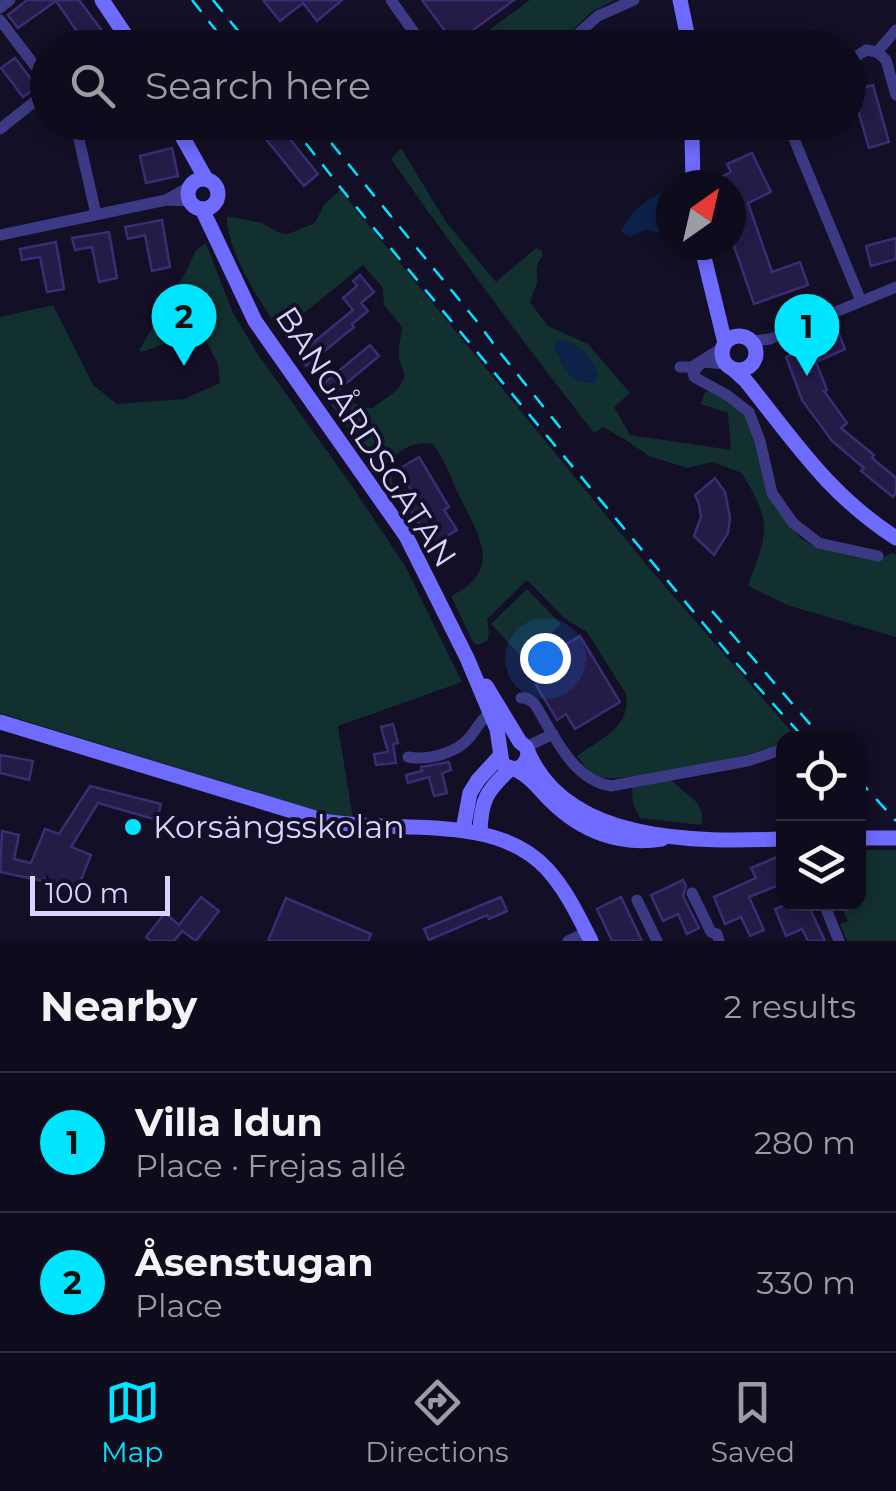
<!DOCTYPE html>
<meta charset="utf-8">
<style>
body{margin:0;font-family:Montserrat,sans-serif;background:#1c1929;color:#f1f3f6}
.controls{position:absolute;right:30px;bottom:30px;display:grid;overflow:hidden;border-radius:20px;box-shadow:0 5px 15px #0003}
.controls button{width:90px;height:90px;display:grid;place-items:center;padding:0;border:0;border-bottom:2px solid #2e2b3b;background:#0e0b1c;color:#f1f3f6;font:50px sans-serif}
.compass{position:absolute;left:656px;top:170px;width:90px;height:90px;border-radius:50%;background:#0e0b1c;box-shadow:0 5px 15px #0003;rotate:34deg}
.scale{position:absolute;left:30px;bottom:25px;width:140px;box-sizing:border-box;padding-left:10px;border:5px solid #d9d4ff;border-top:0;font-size:28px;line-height:35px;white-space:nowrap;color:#d9d4ff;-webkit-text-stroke:8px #130f26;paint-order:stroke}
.you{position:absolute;left:545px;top:658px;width:35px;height:35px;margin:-25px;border:8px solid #fff;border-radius:50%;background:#1a73e8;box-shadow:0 0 0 15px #1a73e833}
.badge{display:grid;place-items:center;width:65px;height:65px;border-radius:50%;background:#00e5ff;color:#111;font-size:32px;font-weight:700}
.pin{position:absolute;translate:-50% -82px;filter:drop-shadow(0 2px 5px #0008)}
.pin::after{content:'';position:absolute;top:52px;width:35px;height:30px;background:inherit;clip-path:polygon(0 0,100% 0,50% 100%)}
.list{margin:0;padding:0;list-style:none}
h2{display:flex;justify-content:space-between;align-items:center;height:130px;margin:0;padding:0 40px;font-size:42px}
h2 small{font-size:32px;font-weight:400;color:#9b9ba3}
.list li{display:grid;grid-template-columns:65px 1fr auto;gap:30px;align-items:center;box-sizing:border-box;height:140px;padding:0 40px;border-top:2px solid #2e2b3b}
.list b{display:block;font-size:38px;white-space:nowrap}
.list p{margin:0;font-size:32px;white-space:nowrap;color:#9b9ba3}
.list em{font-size:32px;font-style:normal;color:#9b9ba3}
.icon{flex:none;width:55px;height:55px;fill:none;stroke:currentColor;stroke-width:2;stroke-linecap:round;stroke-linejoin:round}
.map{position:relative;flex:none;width:896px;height:941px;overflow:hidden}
.search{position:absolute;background:#0e0b1c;box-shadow:0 5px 15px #0003;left:30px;right:30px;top:30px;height:110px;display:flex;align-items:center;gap:25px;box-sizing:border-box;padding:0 35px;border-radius:55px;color:#9b9ba3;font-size:38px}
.sheet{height:410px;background:#0e0b1c}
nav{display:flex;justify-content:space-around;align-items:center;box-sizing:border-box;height:140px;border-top:2px solid #2e2b3b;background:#0e0b1c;font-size:28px;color:#9b9ba3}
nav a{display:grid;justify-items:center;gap:5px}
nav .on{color:#00e5ff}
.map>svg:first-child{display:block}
.green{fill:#12302f}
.water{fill:#0c2248}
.building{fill:#241b47;stroke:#3b2d73;stroke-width:2.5}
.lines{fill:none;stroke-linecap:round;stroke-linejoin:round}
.street{stroke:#3d3a85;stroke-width:11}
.secondary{stroke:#6f6bff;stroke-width:15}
.rail{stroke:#00e5ff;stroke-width:2.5;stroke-dasharray:15 12;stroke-linecap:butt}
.poi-dot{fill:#00e5ff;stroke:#130f26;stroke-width:4}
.labels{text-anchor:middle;stroke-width:8;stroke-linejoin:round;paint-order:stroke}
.street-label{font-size:32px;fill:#d9d4ff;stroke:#130f26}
.poi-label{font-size:32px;fill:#d9d4ff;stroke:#130f26;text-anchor:start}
</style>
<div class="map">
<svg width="896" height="941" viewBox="0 0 896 941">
<rect width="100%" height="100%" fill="#130f26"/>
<g class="green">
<path d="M530 0H615L593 11 554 47H466Z"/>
<path d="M401 148 446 222 496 282 536 248 542 251 543 255C534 267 537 269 537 281 536 287 532 296 530 302L548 326 588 344 630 393 614 407 630 435 731 450 728 413 701 404 705 392 711 391 746 414 790 525 800 538 814 546 882 558 892 553 896 554V637L787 605 748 586C768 530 773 526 742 473L712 462 687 468 649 456 626 440 603 427 594 433C524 343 456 252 391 159Z"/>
<path d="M340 190 650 569 797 738H784L783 754C761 745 760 752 739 757 715 762 617 783 600 777 589 773 584 764 577 756 601 738 631 728 626 694L587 632 564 618 527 580 487 619 489 633 487 641 478 645 473 642 451 596C502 570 481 540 461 499 451 480 446 461 433 444 416 441 402 447 391 461L392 486 389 488 330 403 340 396 364 408H373C386 396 399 394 405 375 395 354 400 348 402 327L384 305 383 288 363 265 281 332C260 302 227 253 227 216L262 223 280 233 288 234 315 223 324 205Z"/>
<path d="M206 243 232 311 257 353 349 482 405 566 462 682 338 726 353 819 324 813 0 713V317L53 305 93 385 117 404 184 399 220 383 218 364 201 331 142 352 139 350 186 272 196 250Z"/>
<path d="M527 589 561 624 524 659 491 624Z"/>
<path d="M672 780C687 799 704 797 702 825L640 818 633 804 632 786Z"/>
<path d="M859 850H896V941H847L840 924 848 921 840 904H858Z"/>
</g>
<g class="water">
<path d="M664 192 666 193 668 226 659 233 645 230 630 237 621 232C627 215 646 198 664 192Z"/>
<path d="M559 339C579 343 591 356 599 375L594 383C569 384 563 367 554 345Z"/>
</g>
<g class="building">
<path d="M27 0H79L115 48H91L87 42 85 43 56 1 18 28 8 15Z"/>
<path d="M263 0H342L317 21 303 3 280 21Z"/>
<path d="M422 0H514L473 30 475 33 457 47Z"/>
<path d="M15 58 37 87 23 97 1 68Z"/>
<path d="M873 85 889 142 869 148 857 107 848 109V92Z"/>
<path d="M271 122H276L318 174 304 186 260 132Z"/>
<path d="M172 148 178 176 146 183 140 156Z"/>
<path d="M752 153 771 192 748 203 772 272 800 262 808 285 754 304 731 237V215L738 212 731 198V185H725L721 177 731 172 727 164Z"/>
<path d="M162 220 170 267 152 271 145 235 128 239 125 227Z"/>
<path d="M109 232 117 278 99 282 92 247 75 250 72 238Z"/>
<path d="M896 238V259L871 266 866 246Z"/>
<path d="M56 242 64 289 47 292 40 257 22 260 20 249Z"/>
<path d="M360 275 374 292 361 303 368 311 352 324 354 327 306 366 297 356 353 310 343 298 357 286 353 281Z"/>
<path d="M837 329 845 349 816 362 827 390 824 391 847 423 841 428 874 455 872 458 896 478V493L893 497 861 471 864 468 832 441 802 400 786 357 803 350 800 344Z"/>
<path d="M370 345 379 356 331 396 322 385Z"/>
<path d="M419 457 449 507 444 510 457 530 442 539 447 548 437 554 402 496 411 490 398 470Z"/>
<path d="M715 478 725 492 730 517 728 533 714 555 694 536 701 517 699 504 695 495Z"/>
<path d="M580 636 620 702 575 729 566 714 557 720 536 685 545 680 535 663Z"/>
<path d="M393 724 398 743 393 744 396 763 376 765 374 754 388 752 381 727Z"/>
<path d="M0 755 33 761 29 780 0 773Z"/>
<path d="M449 762 451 770 442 773 447 793 434 796 429 777 408 783 406 775 422 771 421 767Z"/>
<path d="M90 786 161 804 157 820 98 803 71 847 91 855 76 892 44 879 43 881 0 872 2 831 19 835 14 859 31 863 45 829 59 834Z"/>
<path d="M784 854V883L749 897 764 930 750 936 741 917 725 924 714 897 756 878 751 868Z"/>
<path d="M683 880 686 886 683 896 699 928 687 934 678 914 663 921 651 895Z"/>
<path d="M201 897 219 911 196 941 182 931 174 941H151L146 937 165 913 179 925Z"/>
<path d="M501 897 507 911 489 919 487 915 429 940 424 929Z"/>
<path d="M621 897 642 941H612L597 909Z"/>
<path d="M286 898 371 934 368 941H268Z"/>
<path d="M787 904H815V907L810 909 825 941H808L802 929 786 936 775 909Z"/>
</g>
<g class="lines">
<g class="street">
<path d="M391 0 425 48"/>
<path d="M0 8 10 0"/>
<path d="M0 20 48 83"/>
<path d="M562 48 598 16 634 0"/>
<path d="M877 52 886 60 896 95"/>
<path d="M877 52 896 30"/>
<path d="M848 62 866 50 877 52"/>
<path d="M75 122 96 214"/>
<path d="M787 122 861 301"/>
<path d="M472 127 478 122"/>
<path d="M0 129 48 91"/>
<path d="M166 200 189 187"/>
<path d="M0 235 166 200 189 201"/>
<path d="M752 341 770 339 896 287"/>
<path d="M702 362 693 373 694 377 727 395 749 412 760 441 772 493 793 523 819 543 878 556"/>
<path d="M702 362 726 364"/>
<path d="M680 367H692L722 348"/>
<path d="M521 698H526L534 703C553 733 572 780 611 786L747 761 784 749"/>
<path d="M526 747 553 734"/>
<path d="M408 757C427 761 457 753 469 738 477 729 480 720 490 713"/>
<path d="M692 893 711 932 717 934 719 941"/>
<path d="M637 900 657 941"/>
<path d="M824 904 839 941"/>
<path d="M568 941 587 932"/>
</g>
<g class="secondary">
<path d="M102 0 134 48"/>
<path d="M680 0 690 48"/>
<path d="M174 122 206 179"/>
<circle cx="203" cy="194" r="15"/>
<path d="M693 185 692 135 695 122"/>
<path d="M202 209 255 321 406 536 467 658 497 729 502 763C514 773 525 769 528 754"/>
<path d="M701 245 725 343"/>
<circle cx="739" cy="353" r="17"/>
<path d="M733 369 746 381C795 442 828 494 896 538"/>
<path d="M486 686 520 742 526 747C563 845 698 842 784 839"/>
<path d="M0 722 325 821C395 834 495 812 547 869 566 890 578 915 591 941"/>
<path d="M515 769C531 777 539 789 551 801 581 831 620 846 662 839"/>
<path d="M463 830 470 793 478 780 500 756"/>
<path d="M480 832C481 799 487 791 510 769"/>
<path d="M858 838H896"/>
</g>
<g class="rail">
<path d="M192 0 230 48"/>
<path d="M213 0 252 48"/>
<path d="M289 122 348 197 737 664 804 738"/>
<path d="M314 122 479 324 498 350 562 430"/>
<path d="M712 611 822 738"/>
<path d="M858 779 896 821"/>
</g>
</g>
<circle class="poi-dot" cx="133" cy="827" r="10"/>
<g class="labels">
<g class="street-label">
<text transform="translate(366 437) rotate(57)" y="11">BANGÅRDSGATAN</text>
</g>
<g class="poi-label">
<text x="153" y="838">Korsängsskolan</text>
</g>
</g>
</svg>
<div class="controls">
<button><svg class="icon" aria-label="locate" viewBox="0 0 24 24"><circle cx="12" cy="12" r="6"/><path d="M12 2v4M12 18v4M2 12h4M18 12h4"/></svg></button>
<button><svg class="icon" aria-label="layers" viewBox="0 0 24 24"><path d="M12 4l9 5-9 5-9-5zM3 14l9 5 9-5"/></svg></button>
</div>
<svg class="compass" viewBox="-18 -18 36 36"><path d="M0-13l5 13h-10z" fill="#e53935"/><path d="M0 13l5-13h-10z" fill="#9b9ba3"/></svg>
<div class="scale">100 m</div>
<div class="you"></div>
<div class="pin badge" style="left:807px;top:376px">1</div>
<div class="pin badge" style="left:184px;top:366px">2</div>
<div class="search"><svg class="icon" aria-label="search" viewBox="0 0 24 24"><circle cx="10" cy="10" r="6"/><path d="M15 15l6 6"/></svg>Search here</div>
</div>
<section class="sheet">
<h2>Nearby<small>2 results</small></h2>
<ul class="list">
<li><span class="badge">1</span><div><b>Villa Idun</b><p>Place · Frejas allé</p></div><em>280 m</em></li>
<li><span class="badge">2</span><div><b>Åsenstugan</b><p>Place</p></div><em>330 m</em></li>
</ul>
</section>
<nav>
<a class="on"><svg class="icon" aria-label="map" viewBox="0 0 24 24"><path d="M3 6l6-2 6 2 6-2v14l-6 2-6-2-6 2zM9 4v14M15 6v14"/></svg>Map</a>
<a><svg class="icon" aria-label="directions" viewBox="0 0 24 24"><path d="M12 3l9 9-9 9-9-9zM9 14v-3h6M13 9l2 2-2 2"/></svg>Directions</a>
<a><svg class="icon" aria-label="saved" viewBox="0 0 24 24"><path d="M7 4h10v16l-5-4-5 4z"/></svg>Saved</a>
</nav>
